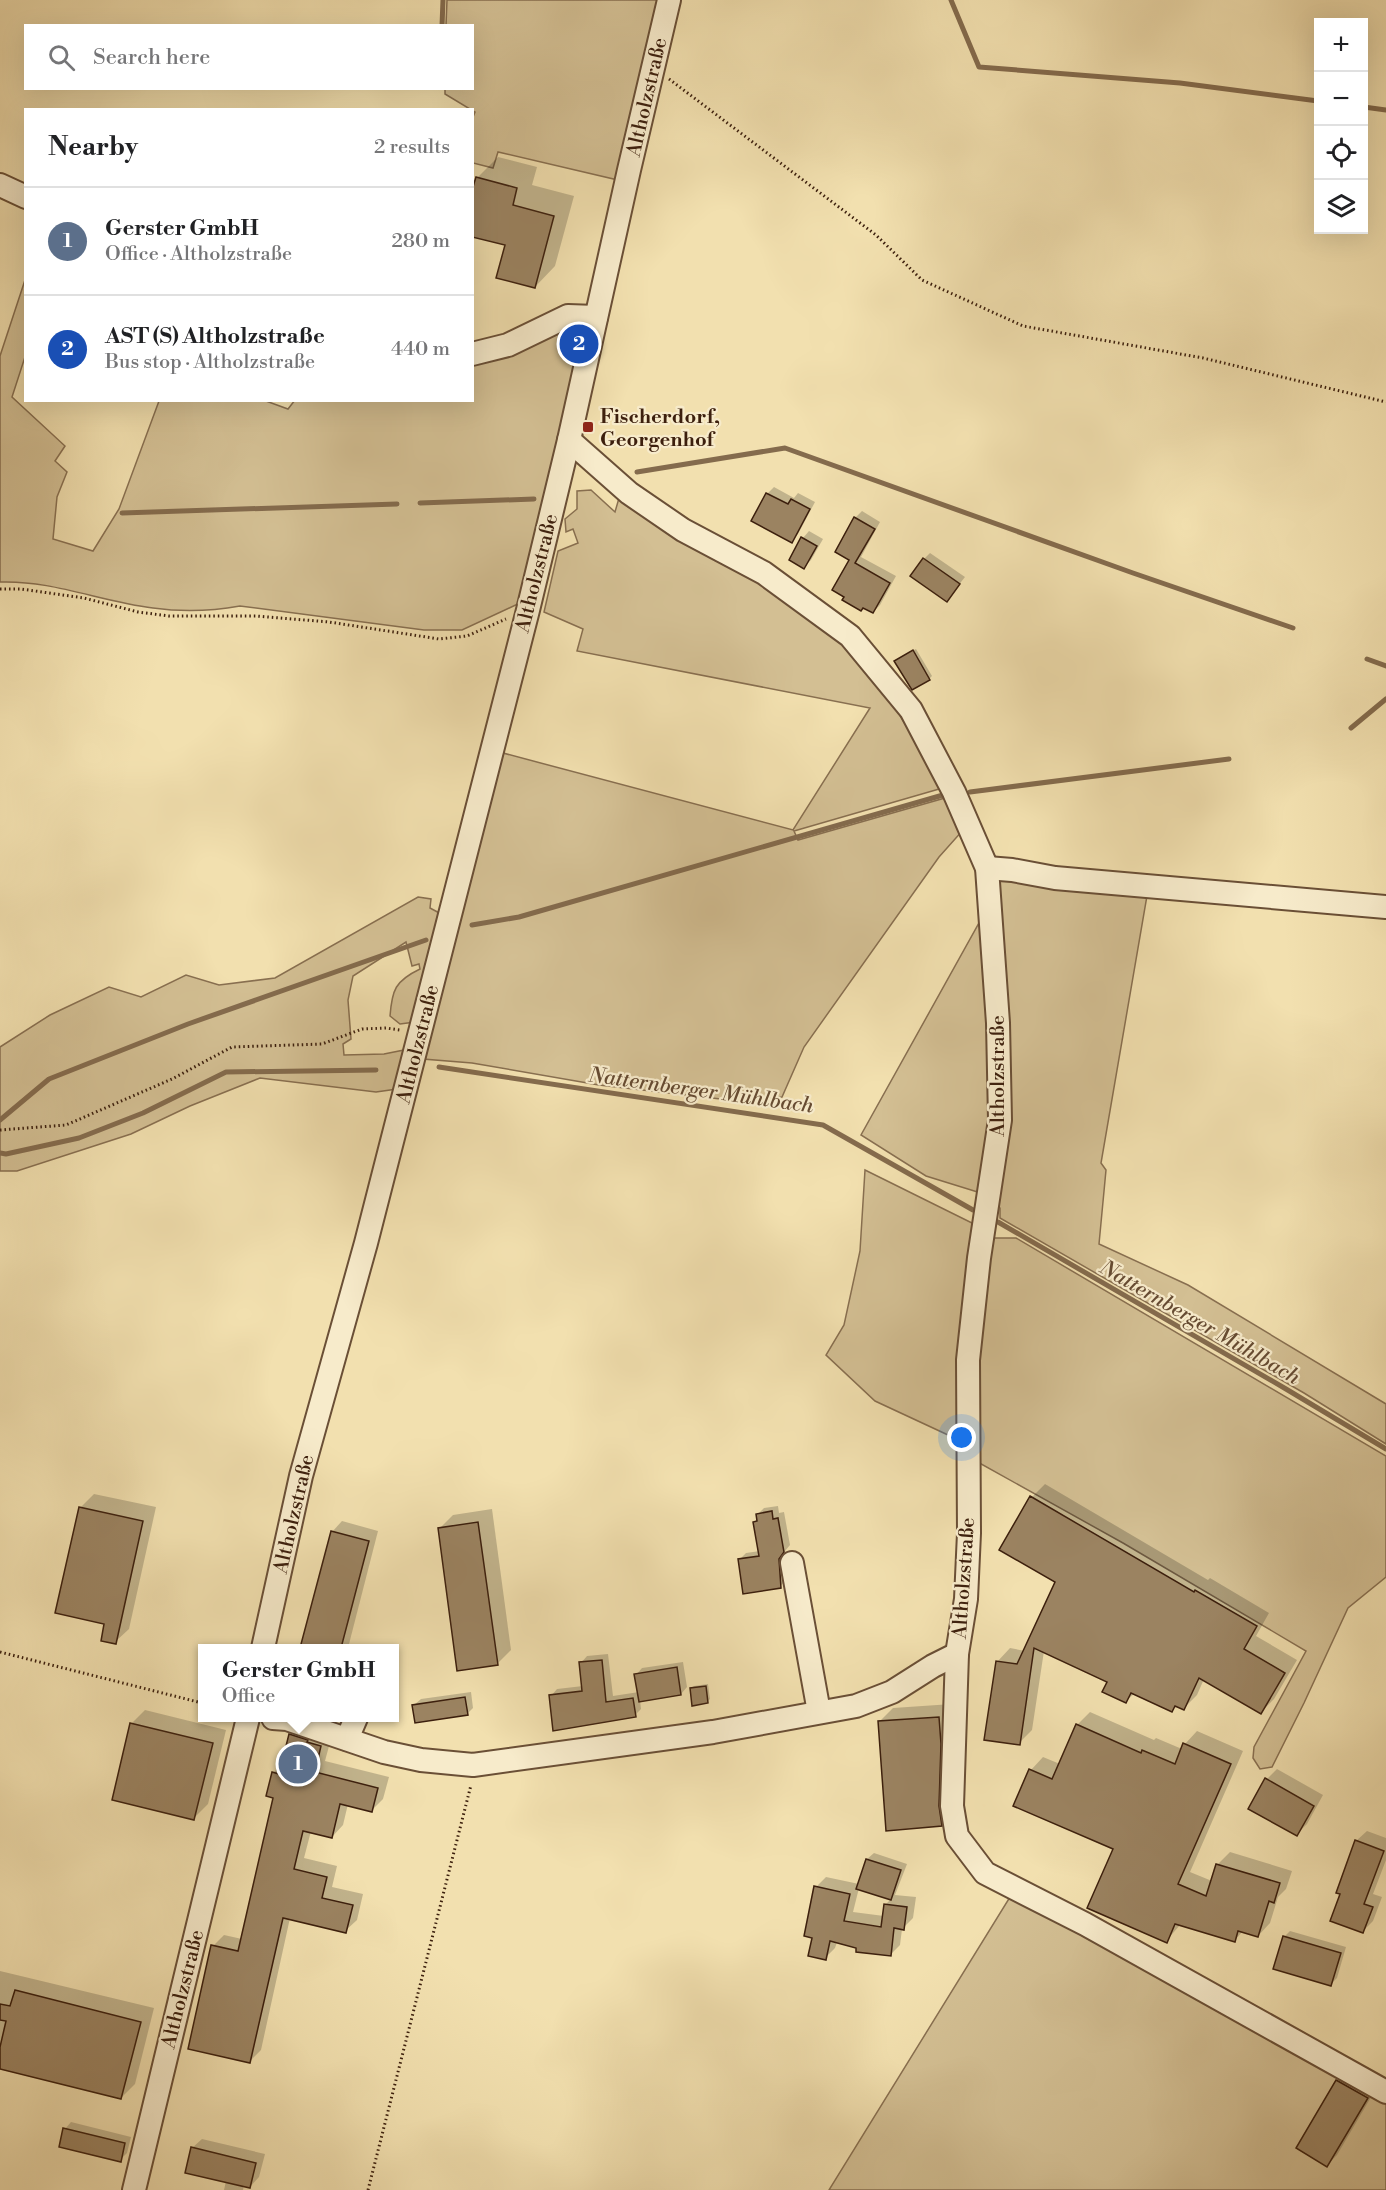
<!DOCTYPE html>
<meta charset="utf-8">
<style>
body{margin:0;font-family:"Libre Bodoni",serif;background:#f2f2f2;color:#202124}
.controls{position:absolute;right:18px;top:18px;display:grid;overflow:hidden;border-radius:0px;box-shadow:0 6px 24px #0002}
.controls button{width:54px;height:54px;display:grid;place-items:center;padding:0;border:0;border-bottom:2px solid #e0e0e0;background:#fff;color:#202124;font:30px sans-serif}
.you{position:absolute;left:962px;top:1438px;width:21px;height:21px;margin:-15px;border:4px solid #fff;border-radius:50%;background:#1a73e8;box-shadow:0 0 0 9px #1a73e833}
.badge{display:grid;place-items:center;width:39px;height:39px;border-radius:50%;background:#8f2418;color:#fff;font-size:20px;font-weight:700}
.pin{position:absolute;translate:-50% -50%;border:3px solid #fff;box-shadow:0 2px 6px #0006}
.popup{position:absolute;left:198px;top:1644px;width:201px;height:78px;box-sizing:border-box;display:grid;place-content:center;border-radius:0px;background:#fff;filter:drop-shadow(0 2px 4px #0005);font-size:20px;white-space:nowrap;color:#757577}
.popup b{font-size:22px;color:#202124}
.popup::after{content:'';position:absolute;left:50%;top:100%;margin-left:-12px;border:12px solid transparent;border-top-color:#fff}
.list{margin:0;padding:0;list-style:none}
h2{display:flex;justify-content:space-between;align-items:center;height:78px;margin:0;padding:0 24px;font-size:26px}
h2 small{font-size:20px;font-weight:400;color:#757577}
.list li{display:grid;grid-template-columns:39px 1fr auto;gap:18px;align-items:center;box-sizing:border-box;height:108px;padding:0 24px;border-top:2px solid #e0e0e0}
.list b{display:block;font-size:22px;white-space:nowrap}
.list p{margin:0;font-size:20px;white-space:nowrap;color:#757577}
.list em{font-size:20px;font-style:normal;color:#757577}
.icon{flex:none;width:33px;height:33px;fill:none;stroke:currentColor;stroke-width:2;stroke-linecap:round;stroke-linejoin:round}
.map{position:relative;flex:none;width:1386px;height:2190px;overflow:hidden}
.search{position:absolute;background:#fff;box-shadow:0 6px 24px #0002;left:24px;top:24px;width:450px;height:66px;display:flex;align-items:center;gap:15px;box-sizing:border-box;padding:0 21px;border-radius:0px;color:#757577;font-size:22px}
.panel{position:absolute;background:#fff;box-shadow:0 6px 24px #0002;left:24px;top:108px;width:450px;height:294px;border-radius:0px}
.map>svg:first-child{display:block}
.green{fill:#d3bf93;stroke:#886f50;stroke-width:1.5}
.shadow{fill:#0003;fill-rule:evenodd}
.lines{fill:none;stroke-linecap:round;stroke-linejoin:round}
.stream{stroke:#846b4d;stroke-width:5}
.building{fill:#9b8361;stroke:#3c1f0d;stroke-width:1.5}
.minor-casing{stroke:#6a4f36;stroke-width:26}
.path{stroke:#3c1f0d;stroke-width:3;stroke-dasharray:1.5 3;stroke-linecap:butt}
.minor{stroke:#f7ebcb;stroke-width:22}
.poi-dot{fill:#8f2418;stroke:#f7ebcb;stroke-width:2}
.labels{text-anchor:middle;stroke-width:4.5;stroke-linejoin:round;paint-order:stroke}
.street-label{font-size:20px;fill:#3c1f0d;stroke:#f7ebcb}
.poi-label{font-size:20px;font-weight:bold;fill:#3c1f0d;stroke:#f7ebcb;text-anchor:start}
.water-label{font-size:21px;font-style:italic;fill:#664b32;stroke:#f7ebcb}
</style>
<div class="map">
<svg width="1386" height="2190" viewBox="0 0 1386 2190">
<rect width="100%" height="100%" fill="#f2e0af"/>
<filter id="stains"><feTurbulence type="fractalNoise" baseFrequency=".00333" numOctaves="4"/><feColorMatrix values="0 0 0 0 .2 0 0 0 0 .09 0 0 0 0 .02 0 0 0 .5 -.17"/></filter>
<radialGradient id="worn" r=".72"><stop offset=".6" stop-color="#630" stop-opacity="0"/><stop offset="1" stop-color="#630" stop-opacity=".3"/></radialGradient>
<g class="green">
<path d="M447 0H659L618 180 498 152 493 168 473 163V117L475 112 445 94V89L472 88V26L446 25Z"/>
<path d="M25 280V357L12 397 65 446 55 461 67 472 57 497 53 539 93 551 119 509 159 401H266L288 409 295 400H472L473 364 561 330 573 329 582 337 520 603 462 630H424L240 606C212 611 182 612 153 608 102 602 52 580 0 582V356Z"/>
<path d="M591 490 615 512 619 498 729 560 836 634 882 686 907 727 924 741 946 787 794 831 798 840 945 798 964 829 939 857 804 1047 782 1097 738 1101 599 1085 472 1063 423 1059 503 753 793 830 870 708 577 651 583 629 544 612 558 551 578 543 573 529 566 532 565 519 577 509V491Z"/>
<path d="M1000 871 1148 890 1101 1163 1106 1170 1099 1244 1188 1285 1386 1404V1444L1304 1393 1000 1218V1208L994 1203 991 881Z"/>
<path d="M418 897 431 899 430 908 443 915 415 1022 400 1024 390 1016C392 990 395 981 420 969L419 964 412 966 406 942 353 976 348 1000 351 1039 343 1044 344 1055 384 1054 404 1050 397 1089 376 1092 260 1078 190 1106 131 1134 17 1171H0V1047L50 1015 109 987 141 997 186 975 219 985 275 978Z"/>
<path d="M984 914 994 1110 984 1194 926 1176 861 1135Z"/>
<path d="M865 1170 974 1224 961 1441 875 1401 826 1355 844 1325 860 1251Z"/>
<path d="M988 1238H1016L1386 1456V1577L1348 1608 1304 1703 1272 1767 1260 1769 1253 1758 1254 1747 1306 1651 1123 1543 974 1460V1368Z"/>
<path d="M1010 1897 1386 2099V2190H829Z"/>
</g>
<g class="shadow">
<path d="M498 157 537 167 532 185 574 196 555 266 535 287 507 244 477 178Z"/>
<path d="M774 487 794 498 798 493 815 502 798 534 791 541 753 521 768 493Z"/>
<path d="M862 511 880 522 861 557 896 576 880 605 873 612 851 559 855 518Z"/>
<path d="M809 531 823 539 811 560 804 567 791 560 803 538Z"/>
<path d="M930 553 965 577 947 600 924 559Z"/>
<path d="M916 649 932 676 929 679 898 659Z"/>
<path d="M1045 1484 1208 1580 1210 1578 1269 1613 1256 1636 1297 1660 1274 1699 1261 1712 1204 1679 1197 1695 1184 1708 1177 1705 1172 1710 1135 1693 1126 1701 1109 1681 1044 1651 1032 1730 1019 1743 997 1662 1010 1648 1025 1651 1057 1581 1032 1497Z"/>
<path d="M94 1494 156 1507 129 1629 115 1642 106 1623 80 1508Z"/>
<path d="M778 1506 779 1513 784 1512 790 1545 785 1551 787 1580 780 1586 739 1560 746 1553 760 1551 755 1522 758 1519 757 1515 764 1508Z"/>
<path d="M492 1509 511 1650 497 1664 439 1529 453 1515Z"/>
<path d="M342 1521 378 1531 348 1648H302L332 1532Z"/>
<path d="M608 1654 613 1696 639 1692 636 1675 642 1668 683 1662 687 1687 681 1694 640 1700 641 1709 635 1715 551 1696 557 1689 583 1686 581 1663 587 1656Z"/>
<path d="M708 1684 710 1699 707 1702 691 1688 694 1686Z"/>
<path d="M471 1692 473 1708 467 1714 414 1705 421 1699Z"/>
<path d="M952 1704 955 1811 941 1825 879 1722 893 1708Z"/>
<path d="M145 1710 226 1730 208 1804 194 1818 131 1724Z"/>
<path d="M1090 1712 1154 1740 1156 1738 1182 1749 1185 1744 1197 1731 1243 1751 1190 1872 1212 1881 1217 1865 1230 1852 1292 1871 1286 1889 1278 1897 1270 1923 1258 1936 1243 1931 1234 1941 1181 1924 1166 1941 1115 1848 1015 1805 1031 1770 1043 1757 1060 1764 1077 1725Z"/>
<path d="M301 1724 332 1735 325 1761 389 1777 383 1799 372 1810 348 1804 343 1825 332 1837 311 1831 304 1858 337 1866 332 1887 363 1894 357 1920 345 1931 290 1918 261 2050 250 2061 213 1946 224 1935 242 1939 275 1797 273 1773 284 1762 290 1735Z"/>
<path d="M1277 1769 1323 1795 1307 1824 1297 1834 1267 1779Z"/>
<path d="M1367 1831 1386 1838V1860L1373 1894 1382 1897 1373 1921 1363 1931 1356 1841Z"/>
<path d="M874 1853 907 1864 895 1895 916 1897 913 1918 902 1929 900 1945 890 1955 837 1942 835 1948 825 1958 814 1937 816 1887 826 1877 859 1884 867 1859ZM859 1888 891 1899 885 1905 884 1916 853 1912Z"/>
<path d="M1290 1931 1346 1947 1337 1978 1331 1984 1284 1937Z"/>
<path d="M0 1971 154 2008 135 2084 121 2098 0 2068Z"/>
<path d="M1347 2071 1377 2087 1337 2155 1327 2165 1298 2148 1337 2081Z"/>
<path d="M71 2122 131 2137 127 2153 120 2160 65 2129Z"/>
<path d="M202 2139 265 2154 259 2177 250 2187 244 2185 243 2190H224L226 2181 192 2148Z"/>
</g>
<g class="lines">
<g class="stream">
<path d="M951 0 979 67 1180 83 1318 101"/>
<path d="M442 26 443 0"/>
<path d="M1364 107 1386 110"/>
<path d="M637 472 785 448 1133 573 1293 628"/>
<path d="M420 503 534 499"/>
<path d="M122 513 397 504"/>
<path d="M1367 659 1386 666"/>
<path d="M1351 728 1386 699"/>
<path d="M970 792 1229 759"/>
<path d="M472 925 519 917 943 795"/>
<path d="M439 1067 823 1125 973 1210"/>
<path d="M0 1120 49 1079 188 1024 426 940"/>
<path d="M0 1153 6 1154 79 1138 143 1113 226 1072 376 1070"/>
<path d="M998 1222 1286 1389 1386 1449"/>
</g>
</g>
<g class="building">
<path d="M476 177 517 188 513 205 554 216 535 288 496 278 505 245 472 237V190Z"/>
<path d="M766 493 788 504 791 499 810 509 792 543 751 521Z"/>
<path d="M854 517 875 529 855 563 890 583 873 613 863 608 861 611 842 600 844 597 832 590 849 560 835 552Z"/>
<path d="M801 537 817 546 804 569 789 560Z"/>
<path d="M923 558 960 584 947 602 910 576Z"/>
<path d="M913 650 930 680 912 690 894 661Z"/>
<path d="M1030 1496 1194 1592 1195 1590 1257 1626 1244 1649 1285 1673 1261 1714 1199 1678 1184 1710 1175 1706 1172 1712 1131 1693 1126 1703 1102 1692 1107 1682 1034 1648 1020 1745 984 1740 996 1661 1017 1664 1055 1582 999 1550Z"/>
<path d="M79 1507 143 1521 116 1644 101 1641 104 1624 55 1613Z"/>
<path d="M772 1511 773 1519 778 1518 784 1552 779 1559 781 1588 743 1594 738 1559 759 1556 753 1522 757 1521 756 1514Z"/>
<path d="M478 1522 498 1665 457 1671 438 1528Z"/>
<path d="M331 1531 369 1541 341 1648H300Z"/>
<path d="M602 1660 606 1702 633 1698 636 1717 553 1731 549 1695 582 1691 579 1662Z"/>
<path d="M677 1667 681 1695 639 1702 634 1674Z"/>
<path d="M706 1686 708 1703 692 1706 690 1688Z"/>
<path d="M465 1697 468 1715 415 1723 412 1705Z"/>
<path d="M939 1717 941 1744 939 1806 942 1826 886 1831 878 1721Z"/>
<path d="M130 1723 213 1743 194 1820 112 1800Z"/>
<path d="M1076 1724 1141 1753 1142 1750 1175 1764 1183 1743 1231 1764 1178 1884 1206 1896 1216 1864 1280 1883 1274 1903 1269 1901 1258 1937 1238 1931 1235 1942 1175 1924 1167 1943 1087 1908 1113 1849 1013 1806 1029 1769 1052 1779Z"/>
<path d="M289 1734 308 1740 307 1742 321 1746 315 1772 378 1788 372 1812 340 1804 332 1838 303 1831 294 1869 327 1877 322 1898 353 1905 346 1933 283 1918 250 2063 188 2049 211 1945 238 1951 273 1798 266 1796 272 1772 279 1774Z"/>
<path d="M1265 1778 1314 1806 1297 1836 1248 1809Z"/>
<path d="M1355 1840 1384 1851 1364 1904 1373 1907 1363 1933 1330 1921 1340 1894 1336 1893Z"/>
<path d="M866 1859 901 1870 891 1900 856 1889Z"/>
<path d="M814 1886 850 1894 844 1921 881 1927 884 1904 907 1907 904 1930 894 1928 891 1956 856 1952V1948L830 1941 826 1960 808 1956 812 1938 804 1936Z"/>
<path d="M1283 1936 1341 1953 1331 1986 1273 1969Z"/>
<path d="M15 1990 141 2022 121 2099 0 2069V2047L6 2021 0 2020V2004L10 2006Z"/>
<path d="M1336 2080 1368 2098 1327 2167 1296 2148Z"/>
<path d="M63 2128 125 2143 121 2162 59 2147Z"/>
<path d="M191 2147 256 2163 250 2188 185 2173Z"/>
</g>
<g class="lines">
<defs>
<g id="minor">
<path d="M0 185 26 197"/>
<path d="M472 354 508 345 568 316 596 317"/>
<path d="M987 868 1012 870 1055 878 1386 907"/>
<path d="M792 1563 819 1712"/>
<path d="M263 1648 301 1476 366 1243 528 610 569 440 629 170 669 0"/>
<path d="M957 1654 952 1806 957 1836 985 1873 1085 1924 1386 2092"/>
<path d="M273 1718 287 1719 384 1752 421 1760 473 1765 713 1732 856 1706 892 1692 933 1666 957 1654 966 1599 969 1533 968 1360 979 1258 1000 1120 998 1023 987 868 954 792 911 710 850 636 764 573 683 530 629 493 569 440"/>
<path d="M347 1739 356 1718"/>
<path d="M134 2190 248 1718"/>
</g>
</defs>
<use href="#minor" class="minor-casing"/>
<g class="path">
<path d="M669 79 876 235 922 280 1023 326 1203 358 1386 402"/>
<path d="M0 589H21L84 598 138 612 169 616H256L329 622 439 639 467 636 506 619"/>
<path d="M0 1130 66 1125 172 1079 232 1047 322 1044 362 1029 386 1028 400 1030"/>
<path d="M0 1652 202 1703"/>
<path d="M368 2190 471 1785"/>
</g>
<use href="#minor" class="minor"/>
</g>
<rect class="poi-dot" x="582" y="421" width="12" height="12" rx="3"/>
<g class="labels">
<g class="street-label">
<text transform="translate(646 97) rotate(-77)" y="7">Altholzstraße</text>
<text transform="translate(536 573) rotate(-76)" y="7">Altholzstraße</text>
<text transform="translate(417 1044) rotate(-76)" y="7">Altholzstraße</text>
<text transform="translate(997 1076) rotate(-90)" y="7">Altholzstraße</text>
<text transform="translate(293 1514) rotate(-77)" y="7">Altholzstraße</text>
<text transform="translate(963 1578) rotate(-86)" y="7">Altholzstraße</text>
<text transform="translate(182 1989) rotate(-76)" y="7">Altholzstraße</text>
</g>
<g class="poi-label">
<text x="600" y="423">Fischerdorf,<tspan x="600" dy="23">Georgenhof</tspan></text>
</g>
<g class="water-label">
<text transform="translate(701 1090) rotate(8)" y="7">Natternberger Mühlbach</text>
<text transform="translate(1200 1322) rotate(30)" y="7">Natternberger Mühlbach</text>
</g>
</g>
<rect width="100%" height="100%" filter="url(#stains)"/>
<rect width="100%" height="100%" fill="url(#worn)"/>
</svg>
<div class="controls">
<button>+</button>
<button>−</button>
<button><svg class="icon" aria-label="locate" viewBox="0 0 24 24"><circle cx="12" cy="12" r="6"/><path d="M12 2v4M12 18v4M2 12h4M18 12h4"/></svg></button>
<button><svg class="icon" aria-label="layers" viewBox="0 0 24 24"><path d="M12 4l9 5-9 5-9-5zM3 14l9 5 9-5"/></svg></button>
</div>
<div class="you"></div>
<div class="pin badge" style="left:298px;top:1764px;background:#5c6f8a">1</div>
<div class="popup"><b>Gerster GmbH</b>Office</div>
<div class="pin badge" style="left:579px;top:344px;background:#1a4fb4">2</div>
<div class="search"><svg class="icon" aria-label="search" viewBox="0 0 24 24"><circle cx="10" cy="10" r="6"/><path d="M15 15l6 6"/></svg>Search here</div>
<section class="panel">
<h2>Nearby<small>2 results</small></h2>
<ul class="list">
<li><span class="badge" style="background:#5c6f8a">1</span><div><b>Gerster GmbH</b><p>Office · Altholzstraße</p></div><em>280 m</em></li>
<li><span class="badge" style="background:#1a4fb4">2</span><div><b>AST (S) Altholzstraße</b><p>Bus stop · Altholzstraße</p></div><em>440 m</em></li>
</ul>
</section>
</div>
